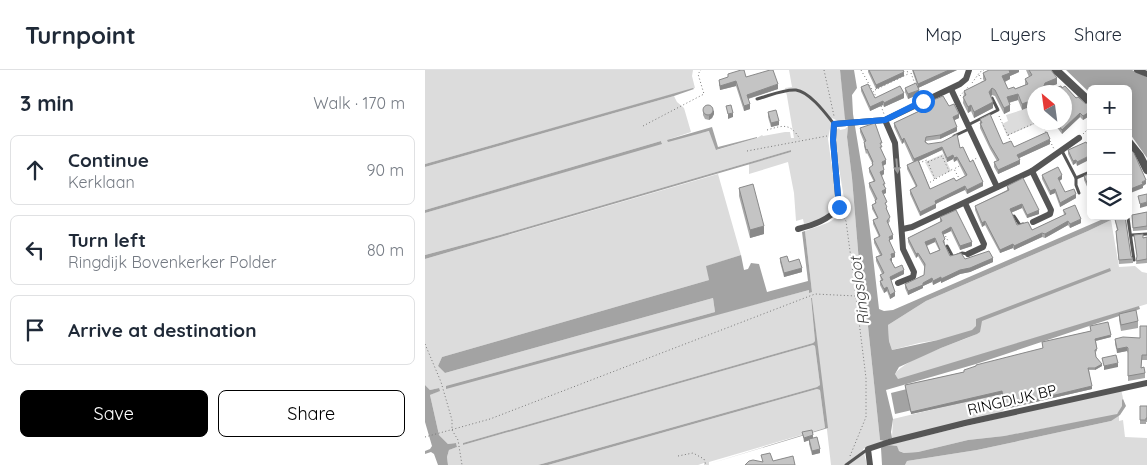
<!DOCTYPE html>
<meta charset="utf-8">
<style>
body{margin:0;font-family:Quicksand,sans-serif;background:#f2f2f3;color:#1f2937}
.controls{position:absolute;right:15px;top:15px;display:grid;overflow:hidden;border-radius:8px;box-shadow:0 2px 12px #0003}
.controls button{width:45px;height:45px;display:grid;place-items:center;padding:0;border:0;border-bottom:1px solid #e0e1e3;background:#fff;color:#1f2937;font:25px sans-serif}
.compass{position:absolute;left:602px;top:15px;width:45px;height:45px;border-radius:50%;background:#fff;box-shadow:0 2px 12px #0003;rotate:331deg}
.stop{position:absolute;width:15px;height:15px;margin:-11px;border:4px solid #1a73e8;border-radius:50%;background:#fff}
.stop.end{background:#1a73e8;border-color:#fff;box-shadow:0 1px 5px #0008}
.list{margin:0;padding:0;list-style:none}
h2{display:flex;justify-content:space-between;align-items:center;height:65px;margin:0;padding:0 20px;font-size:21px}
h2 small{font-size:16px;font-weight:400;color:#747a83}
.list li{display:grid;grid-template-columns:32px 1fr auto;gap:15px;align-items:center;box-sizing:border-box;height:70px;margin:0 10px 10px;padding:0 10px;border:1px solid #e0e1e3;border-radius:8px}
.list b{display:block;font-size:19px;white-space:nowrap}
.list p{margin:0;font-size:16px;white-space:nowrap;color:#747a83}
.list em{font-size:16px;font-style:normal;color:#747a83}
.actions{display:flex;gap:10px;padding:15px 20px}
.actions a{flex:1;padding:11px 0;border:1px solid #000;border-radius:8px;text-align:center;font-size:18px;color:#000}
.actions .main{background:#000;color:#fff}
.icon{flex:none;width:28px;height:28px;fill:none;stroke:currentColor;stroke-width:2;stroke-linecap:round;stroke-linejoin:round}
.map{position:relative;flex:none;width:722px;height:395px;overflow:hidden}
header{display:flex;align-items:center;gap:30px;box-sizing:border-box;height:70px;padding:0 25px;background:#fff;border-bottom:1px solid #e0e1e3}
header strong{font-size:24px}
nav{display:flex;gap:28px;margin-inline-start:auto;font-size:18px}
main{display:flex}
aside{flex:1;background:#fff}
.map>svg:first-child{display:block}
.green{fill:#dcdcdc}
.water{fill:#a3a3a3}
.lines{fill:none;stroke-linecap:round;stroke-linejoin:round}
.path{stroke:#777;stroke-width:1;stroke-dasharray:1 2.5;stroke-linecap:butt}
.service{stroke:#555;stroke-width:3}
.minor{stroke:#555;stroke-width:6}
.tertiary{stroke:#555;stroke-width:8}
.wall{fill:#a9a9a9;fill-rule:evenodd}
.shaded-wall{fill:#898989}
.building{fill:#c4c4c4;stroke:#898989;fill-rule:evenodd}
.oneway{fill:#999}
.route{stroke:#1a73e8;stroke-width:6}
.labels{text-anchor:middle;stroke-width:4.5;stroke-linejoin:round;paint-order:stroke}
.street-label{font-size:15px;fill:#000;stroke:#fff}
.water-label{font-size:16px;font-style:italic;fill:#444;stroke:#fff}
</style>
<header>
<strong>Turnpoint</strong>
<nav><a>Map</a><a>Layers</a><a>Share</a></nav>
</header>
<main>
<aside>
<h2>3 min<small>Walk · 170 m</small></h2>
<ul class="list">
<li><svg class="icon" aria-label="ahead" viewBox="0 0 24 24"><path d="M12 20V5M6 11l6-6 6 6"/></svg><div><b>Continue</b><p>Kerklaan</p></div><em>90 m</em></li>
<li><svg class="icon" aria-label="left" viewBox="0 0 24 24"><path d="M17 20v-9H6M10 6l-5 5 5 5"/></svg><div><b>Turn left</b><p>Ringdijk Bovenkerker Polder</p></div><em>80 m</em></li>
<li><svg class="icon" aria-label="arrive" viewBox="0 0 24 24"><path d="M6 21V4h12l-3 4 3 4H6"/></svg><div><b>Arrive at destination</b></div></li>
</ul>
<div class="actions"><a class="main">Save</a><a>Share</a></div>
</aside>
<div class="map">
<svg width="722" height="395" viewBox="0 0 722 395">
<rect width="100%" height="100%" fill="#fff"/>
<g class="green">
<path d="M0 0H268L267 6 270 18 0 94Z"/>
<path d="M364 0H415L421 52 413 51 407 48 403 69 412 133C407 148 392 150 379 154L378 149 371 151 369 123 363 92 324 104V94L366 82V80L75 165 0 185V143L237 73 236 71 0 140V97L249 26 252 32 259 38 266 62 242 70 285 61 292 80 332 68 337 65 338 66 360 62H365L366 68H369L362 26 360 18 367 17Z"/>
<path d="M609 36 610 52 612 53 582 66 577 54 583 51 581 45Z"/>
<path d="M423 56 422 67 427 108 434 192 439 218 455 370 459 371 438 379 442 395H406L387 228 386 229 390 271 388 273 38 373V375L388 275 390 276 395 315 392 317 113 395H23L22 387 24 380 32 377 31 373 23 374 14 365 5 325 14 321V318L5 320 0 315V189L293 104 316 185 282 196 284 210 17 287 13 296 20 303 288 228 290 242 21 316 384 220 387 222 380 161C396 155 414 152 420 135L409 67 410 61 414 58 415 60 420 59Z"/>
<path d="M518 84 526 101 509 109 500 92Z"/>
<path d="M686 150 694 197 710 196 717 202 722 203V234L473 310 470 304C482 287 531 274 551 264L494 273 467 280 464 271 463 255 501 231 663 161Z"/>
<path d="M392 319 395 320 400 358 284 392V395H279V393L273 395H123Z"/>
<path d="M696 319C699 334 702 336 689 346H694V351L698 350 700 367 722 368V395H480L482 391 552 380 686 351 687 346 579 366 543 370 493 382 479 383 462 375Z"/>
<path d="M576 323 581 338 575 343 462 370 467 368 468 349Z"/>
</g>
<g class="water">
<path d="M415 0H429L432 18 427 25 428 44 440 117 454 239 459 241 468 240 685 146 686 150 663 161 501 231 463 255 464 271 467 280 513 270 547 260 551 256V249L685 198 686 201 557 251 555 262 552 264 516 278 474 297 470 304 473 309 714 236 715 239 551 294 461 320 468 349 466 362 467 368 462 370V375L472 376 474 381 479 383 493 382 543 370 579 366 692 344 697 336V330L698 329 701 336 695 345 686 351 552 380 482 391 480 395H457L456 378 459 371 455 370 439 218 434 192 427 108 422 67 423 56 420 49Z"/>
<path d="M641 0H707L722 7V88L703 61V19H666V24Z"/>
<path d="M268 18 269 19 249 26 0 97V94Z"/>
<path d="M287 57 293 77 332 67V68L291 80 284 61 243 72 242 70Z"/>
<path d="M236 71 237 74 0 143V140Z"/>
<path d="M366 80V82L0 189V185L75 165Z"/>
<path d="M380 161 387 222 384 223V220L21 319V316L290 242 288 228 20 303 13 296 17 287 284 210 281 196 316 185 319 200 323 199 326 193 334 194 342 222 383 211 377 162Z"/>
<path d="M386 228H387L403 358 284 394 400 358 395 320 392 319 123 395H113L392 317 395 315 390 276 388 275 38 375V373L388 273 390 271Z"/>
<path d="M0 315 5 320 14 318 15 321 5 325 14 365 23 374 31 373 32 377 24 380 22 387 23 395H13L9 384 6 382 0 384V381L5 379 7 376 0 352Z"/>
<path d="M482 319 487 340 470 344 466 323Z"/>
</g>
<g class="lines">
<g class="path">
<path d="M399 0 409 46"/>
<path d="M436 0 452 28"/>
<path d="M486 3 490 14"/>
<path d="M554 5 558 13"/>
<path d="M547 13 555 2 559 0"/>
<path d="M450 20 483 4 482 0"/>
<path d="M535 26 544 16"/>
<path d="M456 36 459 44"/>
<path d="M574 46 586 72"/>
<path d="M616 52 621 63"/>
<path d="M218 56 279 24 273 4 276 0"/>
<path d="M342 60C359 55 365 53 375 69"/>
<path d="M658 64 666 56"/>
<path d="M583 65 612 52"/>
<path d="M625 71 629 79"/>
<path d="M322 81 402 66"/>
<path d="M503 92 517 86 524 101"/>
<path d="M544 92 552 88"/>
<path d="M494 93 502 90 510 109"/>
<path d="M535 110 529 99 536 95"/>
<path d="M502 114 528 99"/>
<path d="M519 163 523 171"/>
<path d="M0 274 16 312 27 350V360L33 370 37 395"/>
<path d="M0 367 65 349 390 224 431 226 421 151 417 145"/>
<path d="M253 386 268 383 279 389 281 395"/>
<path d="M425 386 441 347V308L431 227"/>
</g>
<g class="service">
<path d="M332 29C344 26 358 19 371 20 385 22 401 44 409 54"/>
<path d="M543 55 573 40 567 28"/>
<path d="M529 66 544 59"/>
<path d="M637 81 651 108V115L654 123"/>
<path d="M651 108 665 102"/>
<path d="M589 146 595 155 598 154"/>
<path d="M703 148 709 190"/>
<path d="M707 165 722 164"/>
<path d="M522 176 528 187 537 183 543 184"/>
<path d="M421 395 443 379"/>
</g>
<g class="minor">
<path d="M712 0 722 4"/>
<path d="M526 19 572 117"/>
<path d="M460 50 470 73 478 179 489 202 488 207 473 213"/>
<path d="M607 101 626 140 625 144 608 152"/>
<path d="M540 133 559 174 558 177 543 184"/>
<path d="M373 159C388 155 404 150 414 137L408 70 409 54 460 50 535 14 541 9 544 0"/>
<path d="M478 159 487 157 607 101 654 68"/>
<path d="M445 395 443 379 464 372 540 353 722 313"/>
</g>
<g class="tertiary">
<path d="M631 0 666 33"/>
<path d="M703 71 715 86 722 100"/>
</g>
</g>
<g class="wall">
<path d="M443 0H478L479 6 451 19 443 2Z"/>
<path d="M487 0H532L493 18Z"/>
<path d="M594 0V2L585 6V9L580 12 583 19H590L600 15V9L604 7 601 0H626L632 14 610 22 597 40 593 30 584 33 585 41 579 44 570 26 567 25 566 26 568 38 549 48 546 41 543 43 538 33 539 21 559 11 558 9V3Z"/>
<path d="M303 4 321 7 353 19 323 29 325 39 319 41 311 16 295 20 294 15V10L303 8Z"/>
<path d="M436 17 450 28H479L459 37 458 35 445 41 436 21Z"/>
<path d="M480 18 494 24 483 29 480 22Z"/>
<path d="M637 18 661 34 666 35V45L658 50 655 47 637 64 628 52H640V22H623V21Z"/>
<path d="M501 33 524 36 534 48 529 50 532 61 515 69 501 71V72L503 74 535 78 545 92 558 116 542 124 540 120H538L511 134V138L495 146 485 124V120L491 117 482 99V95L488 92 479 72 477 74 469 57V53L502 37ZM517 80 522 92 528 89 529 92 532 90 540 106 531 111 505 119 494 91Z"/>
<path d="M278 41 289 44 287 48 284 50 280 49 278 45Z"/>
<path d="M343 42 354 55 346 57 343 47Z"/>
<path d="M555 49 578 74 589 77 625 74 594 88 595 94 573 104 569 97V92L572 91 565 79 555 58Z"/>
<path d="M435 58 457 81 461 94 458 96 459 104 457 106 460 118 461 123 458 124 465 151 463 154 468 169 465 170V173L470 187 467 188V192L470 198 479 204 466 210 470 226 465 229 462 221 459 223 455 215V211H456L455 205 457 204 451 191V187L455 185 449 173V169L454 167 448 154V150L452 148 447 139V135L450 133V130L444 117V113L449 112 444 102V98L447 96V93L442 83 441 84 439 76V72L435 62Z"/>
<path d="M661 72 652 96 651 93 648 95 643 84V80Z"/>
<path d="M666 103V120L664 121 659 110V106Z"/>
<path d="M617 105 637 109 634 111 640 122 651 128 635 137 630 123 625 125 617 109Z"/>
<path d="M582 116 614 144 602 148 597 138 586 143 592 155 607 160 639 145 638 140 656 153 645 158 643 155 620 168 617 167 589 180 588 178 575 183 560 155 557 157 550 140V136L582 120Z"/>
<path d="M314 118 339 164 325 168 314 126Z"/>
<path d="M722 142V160L708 161 707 145Z"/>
<path d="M689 146H700L706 186 708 189V193L694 194 691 165 692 160Z"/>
<path d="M515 147 547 176 535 180 526 161 518 165 520 173 519 174 525 186 540 189 568 192 545 202 535 204 516 213V211L508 215 507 212 498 216V218L483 225 480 218V214L499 205 500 198 493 186 491 188 483 172V168L515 152ZM510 172 514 180 505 184 502 176Z"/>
<path d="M709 165 718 168 722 167V193L711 194 712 187Z"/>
<path d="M355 188 364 192 377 202 359 207 355 192Z"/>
<path d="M694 244 713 251V258L696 261 694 250Z"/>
<path d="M665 256 686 267 671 271 672 281 670 282 671 287 677 296 670 300H664L667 319 580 339 577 324 486 344 480 315 539 302 618 279 617 272 666 261Z"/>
<path d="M722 256V290H717L716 298 720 303V308L703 311V283L702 281 692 283 690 274V269L715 268Z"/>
<path d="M715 336H722V352H721V354H715Z"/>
<path d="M377 362 388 369 395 383 387 385 384 374V370L379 372Z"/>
</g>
<g class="shaded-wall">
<path d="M524 0H532L493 18V14Z"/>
<path d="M584 0H594V2L585 6V9L577 13V6Z"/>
<path d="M479 2V6L451 19V15Z"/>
<path d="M632 8V14L620 19 619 22H611V20L620 13Z"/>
<path d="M311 11V16L295 20V16Z"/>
<path d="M353 14V19L322 29V25Z"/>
<path d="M567 18V25L564 28V22Z"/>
<path d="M494 20V24L483 29V24Z"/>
<path d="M479 23V28L459 37V33Z"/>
<path d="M593 24V30L582 33V27Z"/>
<path d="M610 29V35L597 40V34Z"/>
<path d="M458 31V35L445 41V37Z"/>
<path d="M568 32V38L549 48V42Z"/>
<path d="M325 34V39L319 41V36Z"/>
<path d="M546 35V41L543 43V37Z"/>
<path d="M585 35V41L579 44V38Z"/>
<path d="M289 40V44L287 48 284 50V46Z"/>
<path d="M666 41V45L658 50V46Z"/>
<path d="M308 43V47L303 49V44Z"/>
<path d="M655 43V47L637 64V60Z"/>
<path d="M534 44V48L528 51V47Z"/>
<path d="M354 51V55L346 57V53Z"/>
<path d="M532 57V61L515 69V65Z"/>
<path d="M479 68V72L477 74V70Z"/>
<path d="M625 69V74L592 89V85Z"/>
<path d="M517 77V80L489 93V89Z"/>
<path d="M528 85V89L522 92V88Z"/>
<path d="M666 85V89L652 96V92Z"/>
<path d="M532 87V90L529 92V88Z"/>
<path d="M461 90V94L457 96V92Z"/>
<path d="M595 90V94L573 104V100Z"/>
<path d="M651 90V93L648 95V91Z"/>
<path d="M459 100V104L455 106V102Z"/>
<path d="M637 105V109L633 112V108Z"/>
<path d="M721 110V114L718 116V118L703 124V120Z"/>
<path d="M558 112V116L542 124V120Z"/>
<path d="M540 116V120L510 134V131Z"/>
<path d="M461 119V123L457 125V121Z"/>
<path d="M630 119V123L625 125V121Z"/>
<path d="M651 124V128L635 137V133Z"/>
<path d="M722 132V136L715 138V134Z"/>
<path d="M511 134V138L495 146V142Z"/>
<path d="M597 134V138L585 143V139Z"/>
<path d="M614 140V144L602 148V145Z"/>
<path d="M656 149V153L645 158V154Z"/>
<path d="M560 151V155L557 157V153Z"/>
<path d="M643 151V155L620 168V164Z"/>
<path d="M339 156V164L325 168V160Z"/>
<path d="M526 157V161L517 165V162Z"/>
<path d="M617 163V167L589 180V176Z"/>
<path d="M468 165V169L465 170V173L464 170V167Z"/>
<path d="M510 168V172L500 176V172Z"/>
<path d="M547 172V176L535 180V176Z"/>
<path d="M588 174V178L575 183V180Z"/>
<path d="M470 183V187L467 188V192L465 193 466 184Z"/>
<path d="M493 183V186L491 188V184Z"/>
<path d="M568 188V192L545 202 535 204 516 213V209L535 200Z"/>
<path d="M377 198V202L359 207V203Z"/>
<path d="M479 200V204L465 211V207Z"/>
<path d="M516 207V211L508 215V211Z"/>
<path d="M507 208V212L498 216V218L483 225V221Z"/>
<path d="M462 217V221L459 223V219Z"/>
<path d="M470 222V226L465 229V225Z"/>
<path d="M686 265V267L670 271V269Z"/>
<path d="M702 277V281L692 283V279Z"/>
<path d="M693 293V297L679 300V296Z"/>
<path d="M677 294V296L670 300V298Z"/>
<path d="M667 316V319L580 339V337Z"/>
<path d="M577 321V324L486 344V342Z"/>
<path d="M388 365V369L379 372V368Z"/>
<path d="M395 379V383L387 385V381Z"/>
</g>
<g class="building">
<path d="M316 0H319L321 7 345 0H348L353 14 322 25 325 34 319 36 311 11 295 16 294 10 303 7V4Z"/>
<path d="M444 0H478L479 2 451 15Z"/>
<path d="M488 0H524L493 14Z"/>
<path d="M564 0H584L585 3 577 6 583 19 589 17 590 19 603 14 600 9 607 5 604 0H626L632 8 620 13 619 16 611 20 613 22H610V29L597 34 593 24 582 27 585 35 579 38 570 20 567 18 564 22 568 32 549 42 546 35 543 37 538 27 541 25 539 21 561 10 558 3Z"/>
<path d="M491 13 494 20 483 24 480 18Z"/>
<path d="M443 14 450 28 475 16 479 23 459 33 458 31 445 37 436 17Z"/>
<path d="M636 16 637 18 640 16 651 28 653 27 661 34 662 33 666 35V41L658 46 655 43 637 60 631 52H640V22H624L623 21Z"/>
<path d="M518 26 524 36 529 34 534 44 528 47 532 57 515 65 501 67 500 72 503 74 517 72 532 64 535 78 538 77 545 92 548 90 558 112 542 120 540 116 510 131 511 134 495 142 485 120 492 116 482 95 493 90 505 119 529 108 531 111 542 105 532 87 529 88 528 85 522 88 517 77 489 89 479 68 477 70 469 53 503 37 501 33Z"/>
<circle cx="283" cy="40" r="5"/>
<path d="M306 35 308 43 303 44 301 36Z"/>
<path d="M351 40 354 51 346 53 343 42Z"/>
<path d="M565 44 578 74 586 71 589 77 622 62 625 69 592 85 595 90 573 100 569 92 574 90 565 75 555 53H557L555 49Z"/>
<path d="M450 53 457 73H455L457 77H455L461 90 457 92 459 100 455 102 460 114H458L461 119 457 121 462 132 460 133 462 137 461 138 465 147 462 151 468 165 464 167 465 169 464 170 470 183 466 184 467 188 465 189 470 198 477 195 479 200 465 207 470 222 465 225 462 217 459 219 455 211 458 210 455 205 459 203 451 187 457 185 449 169 455 166 448 150 453 148 447 135 451 133 450 130 452 129 444 113 450 111 444 98 448 95 447 93 448 92 442 79 441 80 439 72 441 71 435 58Z"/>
<path d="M661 72 666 79V85L652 92 651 90 648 91 643 80Z"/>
<path d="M703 77 709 83 721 110 717 112 718 114 703 120Z"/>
<path d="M633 97 637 105 633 108 640 122 649 119 651 124 635 133 630 119 625 121 617 105Z"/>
<path d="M666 103V116L664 117 659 106Z"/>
<path d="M598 108 614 140 602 145 597 134 585 139 592 155 603 152 607 160 641 144 638 140 650 135 656 149 645 154 643 151 620 164 617 163 589 176 588 174 575 180 560 151 557 153 550 136 584 120 582 116Z"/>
<path d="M328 114 339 156 325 160 314 118Z"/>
<path d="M722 124V132L715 134 713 126Z"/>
<path d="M531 140 547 172 535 176 526 157 517 162 520 169 518 171 525 186 536 183 540 189 564 181 568 188 545 198 535 200 516 209V207L508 211 507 208 498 213V215L483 221 480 214 499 205 500 194 493 183 491 184 483 168 517 151 515 147ZM510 168 515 180 505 184 500 172Z"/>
<path d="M722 142V156L708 158 707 145Z"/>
<path d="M689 146H700L706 186 708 189 694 190 691 161 693 160Z"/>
<path d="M718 164V168L722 167V189L711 191 712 186 709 165Z"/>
<path d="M362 186 364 192 374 189 377 198 359 203 355 188Z"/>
<path d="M711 240 713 251 696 255 694 244Z"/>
<path d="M683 252 686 265 670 269 672 279 670 280 671 287 677 294 670 298H663L667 316 580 337 577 321 486 342 480 315 539 302V300L551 296V295L618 278 617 272 666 261 665 256Z"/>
<path d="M715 256H722V285H717L716 298 719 297 720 303 703 306V278L702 277 692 279 690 269 698 267 715 268Z"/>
<path d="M691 285 693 293 679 296 677 288Z"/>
<path d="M715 336H722V348H721V350H715Z"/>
<path d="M387 360 388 365 379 368 377 362Z"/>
<path d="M392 367 395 379 387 381 384 369Z"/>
<path d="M345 383 348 391 368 386 370 395H320L324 391 328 390 338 392 336 385Z"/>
</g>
<defs><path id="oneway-solid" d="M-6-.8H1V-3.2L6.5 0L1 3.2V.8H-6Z" transform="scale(1.25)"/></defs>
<use class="oneway" href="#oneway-solid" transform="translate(472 96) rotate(85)"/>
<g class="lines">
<path class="route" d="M414 137 408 70 409 54 460 50 498 31"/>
</g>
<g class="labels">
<g class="street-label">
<text transform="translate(587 330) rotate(-13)" y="5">RINGDIJK BP</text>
</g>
<g class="water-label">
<text transform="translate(434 221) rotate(-97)" y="6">Ringsloot</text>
</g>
</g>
</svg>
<div class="controls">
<button>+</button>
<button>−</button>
<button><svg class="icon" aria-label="layers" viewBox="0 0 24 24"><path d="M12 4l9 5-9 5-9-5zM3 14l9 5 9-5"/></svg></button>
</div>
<svg class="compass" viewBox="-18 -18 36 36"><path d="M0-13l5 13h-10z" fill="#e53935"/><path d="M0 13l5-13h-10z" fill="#747a83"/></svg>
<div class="stop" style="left:498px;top:31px"></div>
<div class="stop end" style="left:414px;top:137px"></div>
</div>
</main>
